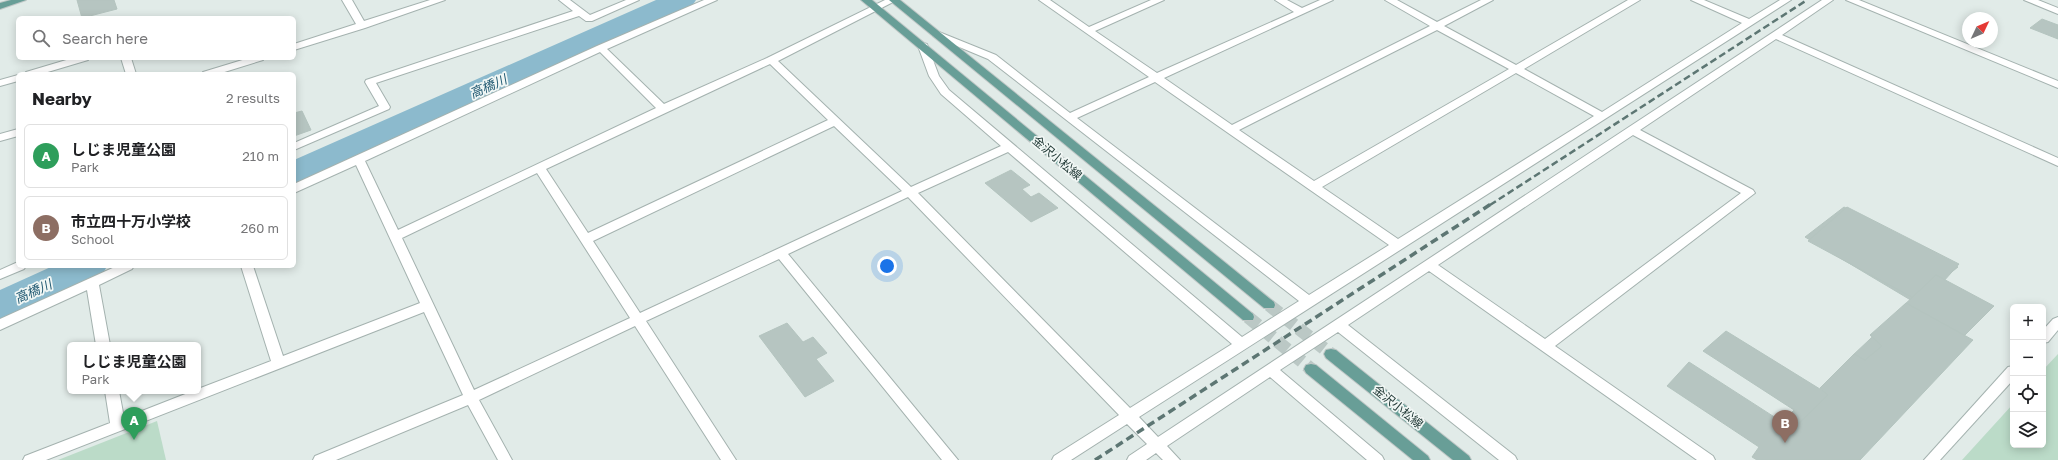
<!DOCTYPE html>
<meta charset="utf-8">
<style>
body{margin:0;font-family:"Golos Text","Noto Sans JP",sans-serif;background:#f6f6f6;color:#202124}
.controls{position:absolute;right:12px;bottom:12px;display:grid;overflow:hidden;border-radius:6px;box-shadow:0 2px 10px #0003}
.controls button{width:36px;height:36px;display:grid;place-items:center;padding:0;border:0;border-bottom:1px solid #e0e0e0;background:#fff;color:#202124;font:20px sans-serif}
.compass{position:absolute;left:1962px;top:12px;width:36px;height:36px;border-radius:50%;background:#fff;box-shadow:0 2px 10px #0003;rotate:46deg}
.you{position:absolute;left:887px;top:266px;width:14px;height:14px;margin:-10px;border:3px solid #fff;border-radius:50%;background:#1a73e8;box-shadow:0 0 0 6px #1a73e833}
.badge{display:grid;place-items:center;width:26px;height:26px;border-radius:50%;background:#7c3aed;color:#fff;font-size:13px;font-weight:700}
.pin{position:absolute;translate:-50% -33px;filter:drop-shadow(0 1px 2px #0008)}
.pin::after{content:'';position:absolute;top:21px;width:14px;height:12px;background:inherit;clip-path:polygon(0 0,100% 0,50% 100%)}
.popup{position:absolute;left:67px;top:342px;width:134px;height:52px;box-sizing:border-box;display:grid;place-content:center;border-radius:6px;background:#fff;filter:drop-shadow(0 1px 3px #0005);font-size:13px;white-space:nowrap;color:#757577}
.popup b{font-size:15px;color:#202124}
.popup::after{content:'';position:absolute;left:50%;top:100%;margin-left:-8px;border:8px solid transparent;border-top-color:#fff}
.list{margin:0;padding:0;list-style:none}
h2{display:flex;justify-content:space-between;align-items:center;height:52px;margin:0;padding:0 16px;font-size:17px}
h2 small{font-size:13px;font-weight:400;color:#757577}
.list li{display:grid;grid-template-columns:26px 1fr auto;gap:12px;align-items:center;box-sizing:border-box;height:64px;margin:0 8px 8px;padding:0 8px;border:1px solid #e0e0e0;border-radius:6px}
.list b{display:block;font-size:15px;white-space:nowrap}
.list p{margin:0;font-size:13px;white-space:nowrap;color:#757577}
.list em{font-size:13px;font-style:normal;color:#757577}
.icon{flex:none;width:22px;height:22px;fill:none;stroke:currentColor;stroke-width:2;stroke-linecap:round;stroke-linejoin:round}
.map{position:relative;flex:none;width:2058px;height:460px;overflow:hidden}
.search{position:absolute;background:#fff;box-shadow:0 2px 10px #0003;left:16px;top:16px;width:280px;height:44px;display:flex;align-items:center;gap:10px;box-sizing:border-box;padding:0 14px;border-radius:6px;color:#757577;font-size:15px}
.panel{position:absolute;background:#fff;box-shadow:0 2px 10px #0003;left:16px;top:72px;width:280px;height:196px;border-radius:6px}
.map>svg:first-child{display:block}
.green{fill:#bbdbc8}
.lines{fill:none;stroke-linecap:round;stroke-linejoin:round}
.river{fill:#8cbacd;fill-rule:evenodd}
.building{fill:#b6c5c1;stroke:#b4c4bf}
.major-tunnel{stroke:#bbc8c5;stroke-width:13;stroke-dasharray:13 6;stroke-linecap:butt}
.minor-casing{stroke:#a4b2af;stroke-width:2}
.major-casing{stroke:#c1c8c7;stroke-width:2}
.minor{fill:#fff;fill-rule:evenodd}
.major{fill:#689e97;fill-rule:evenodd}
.rail-far1{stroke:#5d7673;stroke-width:2.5;stroke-dasharray:7 3.5;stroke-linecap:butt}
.rail{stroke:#5d7673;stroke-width:3.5;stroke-dasharray:8 4.5;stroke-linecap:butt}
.labels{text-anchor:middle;stroke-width:3.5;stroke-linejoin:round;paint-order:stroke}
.street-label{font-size:12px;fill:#223a37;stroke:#f1f7f5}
.water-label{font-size:13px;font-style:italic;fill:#205972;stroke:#f1f7f5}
</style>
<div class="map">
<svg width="2058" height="460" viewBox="0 0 2058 460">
<rect width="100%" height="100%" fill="#e1ebe8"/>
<g class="green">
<path d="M2058 354V460H1962L2013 404V445H2043V370Z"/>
<path d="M157 421 166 460H58Z"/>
</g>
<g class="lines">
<g class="river">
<path d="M656 0H696L692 6 640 27 306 181 294 184V160Z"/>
<path d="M53 266H107L102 276 14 316 0 321V290Z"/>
</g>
</g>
<g class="building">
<path d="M77 0H114L117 9 82 18Z"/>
<path d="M2042 19 2058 25V39L2030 28Z"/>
<path d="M302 111 311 130 294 136V113Z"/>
<path d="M1011 170 1030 185 1022 189 1031 197 1039 193 1058 208 1031 222 985 183Z"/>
<path d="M1844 207 1958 267 1914 302 1805 237Z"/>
<path d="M1847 207 1959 264 1943 282 1972 297 1961 308 1954 304 1941 319 1917 306 1921 302 1808 241Z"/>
<path d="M1936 275 1994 306 1843 457 1800 428 1802 426 1788 416 1794 410 1703 351 1726 331 1828 394 1862 362 1852 356 1886 324 1897 330 1914 314 1902 307Z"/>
<path d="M1906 303 1973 340 1860 460H1757L1752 457 1759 447 1667 386 1689 362 1793 429 1828 395 1820 388 1854 354 1865 360 1882 346 1870 335Z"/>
<path d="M787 323 803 342 813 337 827 353 816 359 834 381 805 397 759 336Z"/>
</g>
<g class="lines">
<g class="major-tunnel">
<path d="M1269 305 1331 354"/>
<path d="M1248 317 1311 369"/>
</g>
<defs>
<g id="minor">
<path d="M342 0H352L364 21 430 0H445L365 28 294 50V44L356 24Z"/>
<path d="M559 0H570L590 15 626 0H639L592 21H586L579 16 376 83 390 107 389 109 294 150V143L379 106 365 82 366 80 573 11Z"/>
<path d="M704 0H717L607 49 664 104 767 58 885 0H897L778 61 911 187 1001 146 941 94 929 76 918 46 923 43 927 44 939 76 949 90 1242 337 1299 301 988 59 933 36V32H939L996 55 1070 113 1149 77 1039 0H1050L1089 27 1151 0H1164L1095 31 1157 73 1294 12 1275 0H1287L1302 8 1320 0H1333L1164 78 1232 125 1430 26 1385 0H1397L1437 22 1481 0H1493L1444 26 1516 65 1628 0H1640L1524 69 1602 112 1742 23 1691 0H1704L1749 19 1780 0H1791L1139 417 1158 437 1822 0H1833L1782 35 2058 158V166L1776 39 1640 130 1753 190 1755 193 1555 346 1713 456 1715 460H1697L1429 271 1348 325 1515 456 1517 460H1499L1338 332 1280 370 1382 456 1384 460H1367L1270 377 1167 446 1180 460H1163L1156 453 1146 460H1127L1129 456 1147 444 1127 424 1071 460H1052L1054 456 1119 415 908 197 788 254 958 460H942L779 259 646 321 736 460H721L635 326 479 400 512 460H498L468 405 336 460H313L315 456 463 395 424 312 46 460H23L25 456 110 423 105 391H119L124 418 193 391H198V389L271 361 241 266H253L283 356 420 303 356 165 294 193V184L597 46ZM1437 30 1509 69 1314 181 1239 130ZM600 52 656 108 398 230 365 161ZM770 64 828 120 588 233 546 169ZM1516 73 1594 116 1398 239 1322 187ZM1155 82 1389 245 1309 295 1077 118ZM834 126 902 191 640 313 593 241ZM1633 135 1741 193 1545 339 1438 265ZM1008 152 1232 344 1130 408 918 193ZM537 173 630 318 474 390 402 238Z"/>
<path d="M1846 0H1859L2058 81V88Z"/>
<path d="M2024 0H2038L2058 8V14Z"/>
<path d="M73 58H89L88 60 41 74H25L26 72Z"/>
<path d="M121 58H131L136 74H126Z"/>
<path d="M249 58H264L263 60 218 74H202L203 72Z"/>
<path d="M18 75V81L0 86V80Z"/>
<path d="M18 129V136L0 141V134Z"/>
<path d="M18 262V266H26L24 269 0 279V270Z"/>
<path d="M117 266H134L132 269 99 285 110 345H96L87 290 0 330V319Z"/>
<path d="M2058 317V330L2048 342 2043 343V330L2053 319Z"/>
<path d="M2013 366V380L1940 460H1924L2008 367Z"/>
</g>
<g id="major">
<path d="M11 0H26L0 9V3Z"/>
<path d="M861 0H872L1253 314 1254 317 1253 320H1243Z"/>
<path d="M889 0H900L1274 302 1275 305 1274 308H1264Z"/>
<path d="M1331 349 1336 350 1469 456 1471 460H1453L1326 358 1324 354 1326 350Z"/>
<path d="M1311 364 1316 365 1428 456 1430 460H1413L1306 373 1304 369 1306 365Z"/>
</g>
</defs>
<use href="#minor" class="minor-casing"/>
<use href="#major" class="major-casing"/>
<use href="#minor" class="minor"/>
<use href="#major" class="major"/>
<path class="rail-far1" d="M1490 205 1807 0"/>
<path class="rail" d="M1095 460 1491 204"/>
</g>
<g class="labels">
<g class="street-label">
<text transform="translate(1057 158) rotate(40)" y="4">金沢小松線</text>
<text transform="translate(1398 407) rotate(39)" y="4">金沢小松線</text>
</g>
<g class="water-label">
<text transform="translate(488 86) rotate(-24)" y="5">高橋川</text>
<text transform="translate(33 291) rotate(-24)" y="5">高橋川</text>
</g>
</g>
</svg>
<div class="controls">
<button>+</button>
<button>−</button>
<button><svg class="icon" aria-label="locate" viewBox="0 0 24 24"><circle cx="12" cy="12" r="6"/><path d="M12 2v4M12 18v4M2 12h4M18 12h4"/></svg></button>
<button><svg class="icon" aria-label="layers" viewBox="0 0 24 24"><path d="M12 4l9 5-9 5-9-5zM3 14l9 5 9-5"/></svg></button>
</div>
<svg class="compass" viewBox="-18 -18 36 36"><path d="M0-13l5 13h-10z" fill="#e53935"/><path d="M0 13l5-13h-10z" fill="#757577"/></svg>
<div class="you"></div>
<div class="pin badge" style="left:134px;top:440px;background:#2e9e5b">A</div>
<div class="popup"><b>しじま児童公園</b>Park</div>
<div class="pin badge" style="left:1785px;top:443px;background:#8d6e63">B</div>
<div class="search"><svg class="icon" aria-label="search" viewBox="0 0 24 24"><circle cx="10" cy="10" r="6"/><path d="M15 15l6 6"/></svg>Search here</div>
<section class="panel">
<h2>Nearby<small>2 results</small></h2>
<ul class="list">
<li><span class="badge" style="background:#2e9e5b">A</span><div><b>しじま児童公園</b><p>Park</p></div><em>210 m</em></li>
<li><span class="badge" style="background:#8d6e63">B</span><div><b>市立四十万小学校</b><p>School</p></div><em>260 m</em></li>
</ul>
</section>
</div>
